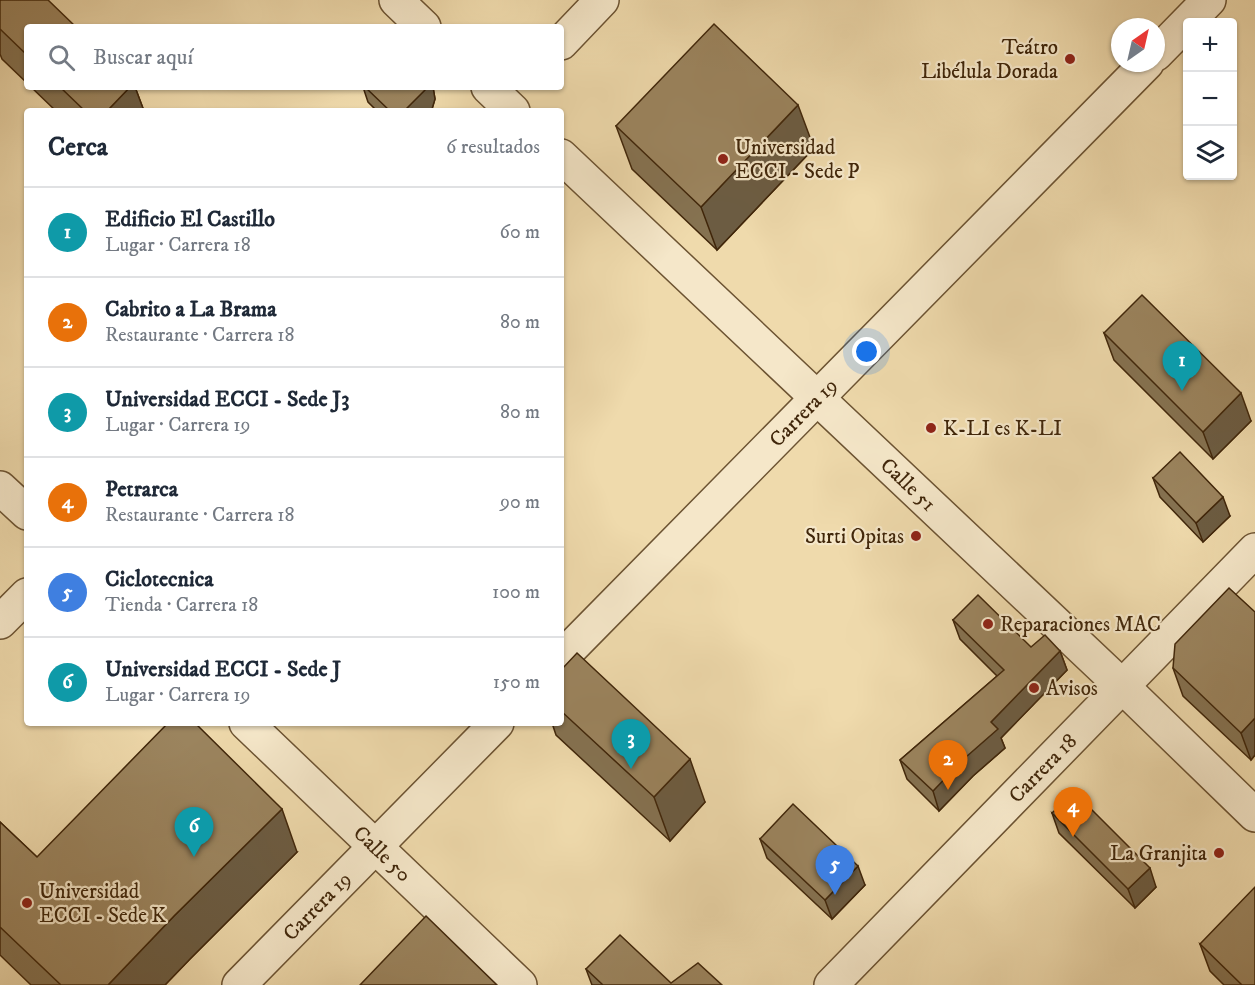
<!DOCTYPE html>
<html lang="es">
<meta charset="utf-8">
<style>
body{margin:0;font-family:"IM FELL DW Pica",serif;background:#f6f6f7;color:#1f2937}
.controls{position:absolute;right:18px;top:18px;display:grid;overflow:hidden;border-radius:6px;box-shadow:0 2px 4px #0004}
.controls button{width:54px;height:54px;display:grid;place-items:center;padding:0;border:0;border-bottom:2px solid #e0e1e3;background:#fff;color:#1f2937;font:30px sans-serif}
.compass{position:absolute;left:1111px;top:18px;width:54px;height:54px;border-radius:50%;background:#fff;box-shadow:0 2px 4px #0004;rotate:34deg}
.you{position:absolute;left:867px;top:352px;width:21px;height:21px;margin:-15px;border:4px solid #fff;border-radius:50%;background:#1a73e8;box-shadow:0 0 0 9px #1a73e833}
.badge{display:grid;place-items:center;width:39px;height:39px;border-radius:50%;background:#8f2418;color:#fff;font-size:20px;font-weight:700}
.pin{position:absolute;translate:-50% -50px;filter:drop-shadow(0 2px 3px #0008)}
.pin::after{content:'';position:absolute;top:32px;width:21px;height:18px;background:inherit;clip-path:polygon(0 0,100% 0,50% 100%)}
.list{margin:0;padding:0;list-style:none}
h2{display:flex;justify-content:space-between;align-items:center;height:78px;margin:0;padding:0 24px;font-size:26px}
h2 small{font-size:20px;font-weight:400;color:#747a83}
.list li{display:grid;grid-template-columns:39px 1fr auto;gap:18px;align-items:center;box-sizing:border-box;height:90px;padding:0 24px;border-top:2px solid #e0e1e3}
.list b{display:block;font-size:22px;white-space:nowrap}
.list p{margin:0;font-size:20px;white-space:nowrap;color:#747a83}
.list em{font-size:20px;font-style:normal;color:#747a83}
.icon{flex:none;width:33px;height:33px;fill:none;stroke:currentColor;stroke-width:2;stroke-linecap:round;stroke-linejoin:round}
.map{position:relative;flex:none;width:1255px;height:985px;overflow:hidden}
.search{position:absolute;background:#fff;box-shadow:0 2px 4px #0004;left:24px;top:24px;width:540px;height:66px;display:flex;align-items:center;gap:15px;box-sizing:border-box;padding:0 21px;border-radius:6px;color:#747a83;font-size:22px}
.panel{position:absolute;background:#fff;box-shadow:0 2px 4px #0004;left:24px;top:108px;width:540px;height:618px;border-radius:6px}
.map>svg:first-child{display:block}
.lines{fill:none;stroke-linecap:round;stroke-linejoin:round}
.minor-casing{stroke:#6c5332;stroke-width:36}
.tertiary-casing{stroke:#6c5332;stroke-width:36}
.minor{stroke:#f5e7c9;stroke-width:33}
.tertiary{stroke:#f5e7c9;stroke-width:33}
.wall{fill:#857251;stroke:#40260a;stroke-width:1.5}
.shaded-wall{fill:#6c5c42;stroke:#40260a;stroke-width:1.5}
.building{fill:#9b845e;stroke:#40260a;stroke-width:1.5}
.poi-dot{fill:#8f2418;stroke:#f5e7c9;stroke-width:2}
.labels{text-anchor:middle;stroke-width:4.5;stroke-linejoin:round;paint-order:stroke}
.poi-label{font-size:21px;fill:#40260a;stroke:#f5e7c9;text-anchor:start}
.street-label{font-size:21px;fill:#40260a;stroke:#f5e7c9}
</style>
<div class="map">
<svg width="1255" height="985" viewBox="0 0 1255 985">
<rect width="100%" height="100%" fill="#efdaac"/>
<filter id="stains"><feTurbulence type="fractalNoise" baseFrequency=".00333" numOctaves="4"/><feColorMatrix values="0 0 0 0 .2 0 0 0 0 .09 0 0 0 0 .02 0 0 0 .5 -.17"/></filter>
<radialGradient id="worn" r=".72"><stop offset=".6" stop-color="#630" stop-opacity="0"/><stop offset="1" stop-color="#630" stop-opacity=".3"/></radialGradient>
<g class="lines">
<defs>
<g id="minor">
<path d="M561 43 602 0"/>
<path d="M1156 54 1209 0"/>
<path d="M0 488 27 513"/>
<path d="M0 622 27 595"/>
<path id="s1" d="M561 658 1147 63"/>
<path id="s2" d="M246 723 520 985"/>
<path id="s3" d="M239 985 497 723"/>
</g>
<g id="tertiary">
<path d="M396 0 424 27"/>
<path d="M488 87 513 111"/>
<path id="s4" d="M561 156 1122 686 1255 815"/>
<path id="s5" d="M831 985 1255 550"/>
</g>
</defs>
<use href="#minor" class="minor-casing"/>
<use href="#tertiary" class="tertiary-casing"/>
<use href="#minor" class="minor"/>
<use href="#tertiary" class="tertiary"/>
</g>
<g class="wall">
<path d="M27 27V83L2 59 0 54V29Z"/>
<path d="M31 87H135L144 111H56Z"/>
<path d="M363 87H433L435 99 432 109 430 111H377L368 102Z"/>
<path d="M616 126 814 148 717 250 632 169Z"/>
<path d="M1104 333 1251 421 1213 459 1114 360Z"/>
<path d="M1153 478 1230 516 1203 542 1160 497Z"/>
<path d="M1255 612V755L1251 760 1183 696 1173 668Z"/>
<path d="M953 620 1031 647 1060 651 1067 670 1001 738 1005 748 973 776 939 811 907 779 900 760 997 676 960 639Z"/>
<path d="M561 670 705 802 670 841 556 735 552 723H561Z"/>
<path d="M1052 813 1156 887 1135 908 1059 833Z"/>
<path d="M0 822 37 857 297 852 190 959 165 985H31L0 955Z"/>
<path d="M760 839 865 885 832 919 767 858Z"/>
<path d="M1200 944 1255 985H1224L1210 971Z"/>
<path d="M586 969 671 983 722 985H592Z"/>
</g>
<g class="shaded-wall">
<path d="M130 87H135L144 111H107Z"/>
<path d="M426 87H433L435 99 432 109 430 111H404Z"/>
<path d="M798 105 814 148 717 250 701 207Z"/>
<path d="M1241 393 1251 421 1213 459 1203 432Z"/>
<path d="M1223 497 1230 516 1203 542 1196 523Z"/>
<path d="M1060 651 1067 670 1001 738 1005 748 973 776 939 811 933 791 991 722Z"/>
<path d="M1255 718V755L1251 760 1241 733Z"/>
<path d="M690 759 705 802 670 841 654 797Z"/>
<path d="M282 809 297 852 190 959 165 985H108L174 916Z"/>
<path d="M858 866 865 885 832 919 825 900Z"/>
<path d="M1150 868 1156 887 1135 908 1128 889Z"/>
</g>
<g class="building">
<path d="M1 0H48L76 27H27V55L0 29V1Z"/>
<path d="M714 24 798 105 701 207 616 126Z"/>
<path d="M60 87H130L107 111H85Z"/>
<path d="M365 87H426L425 90 404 111H390Z"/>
<path d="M1142 295 1241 393 1203 432 1104 333Z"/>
<path d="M1180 452 1223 497 1196 523 1153 478Z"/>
<path d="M1229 588 1255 612V718L1241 733 1173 668 1175 644Z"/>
<path d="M978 595 1031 647 1045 635 1060 651 991 722 998 729 966 757 933 791 900 760 1004 670 953 620Z"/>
<path d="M577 653 690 759 654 797 561 711V670Z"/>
<path d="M168 723H195L282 809 174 916 108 985H61L0 927V822L37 857Z"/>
<path d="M1074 792 1150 868 1128 889 1052 813Z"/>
<path d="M793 804 858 866 825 900 760 839Z"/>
<path d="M1255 887V985H1242L1200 944Z"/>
<path d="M426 916 497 985H360Z"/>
<path d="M620 935 671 983 698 963 722 985H603L586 969Z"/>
</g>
<g class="poi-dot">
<circle cx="1070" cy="59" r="6"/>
<circle cx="723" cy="159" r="6"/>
<circle cx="931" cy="428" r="6"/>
<circle cx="916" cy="536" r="6"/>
<circle cx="988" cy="624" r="6"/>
<circle cx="1034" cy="688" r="6"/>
<circle cx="1219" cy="853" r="6"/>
<circle cx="27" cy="903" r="6"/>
</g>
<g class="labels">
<g class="poi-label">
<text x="1058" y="54" text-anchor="end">Teátro<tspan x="1058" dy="24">Libélula Dorada</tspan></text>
<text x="735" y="154">Universidad<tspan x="735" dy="24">ECCI - Sede P</tspan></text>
<text x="943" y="435">K-LI es K-LI</text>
<text x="904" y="543" text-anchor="end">Surti Opitas</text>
<text x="1000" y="631">Reparaciones MAC</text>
<text x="1046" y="695">Avisos</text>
<text x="1207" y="860" text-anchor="end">La Granjita</text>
<text x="39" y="898">Universidad<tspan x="39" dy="24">ECCI - Sede K</tspan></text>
</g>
<g class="street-label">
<text dy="7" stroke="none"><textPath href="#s1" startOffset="345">Carrera 19</textPath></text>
<text dy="7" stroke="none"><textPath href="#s4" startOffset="478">Calle 51</textPath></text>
<text dy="7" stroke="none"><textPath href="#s5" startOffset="303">Carrera 18</textPath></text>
<text dy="7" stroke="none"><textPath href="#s2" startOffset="189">Calle 50</textPath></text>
<text dy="7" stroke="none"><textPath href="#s3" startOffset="111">Carrera 19</textPath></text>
</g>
</g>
<rect width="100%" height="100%" filter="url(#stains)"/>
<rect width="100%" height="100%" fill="url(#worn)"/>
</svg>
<div class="controls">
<button>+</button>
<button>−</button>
<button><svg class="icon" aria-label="layers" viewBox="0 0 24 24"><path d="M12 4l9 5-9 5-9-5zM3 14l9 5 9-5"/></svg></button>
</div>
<svg class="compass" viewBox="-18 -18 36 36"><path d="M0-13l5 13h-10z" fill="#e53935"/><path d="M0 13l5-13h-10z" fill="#747a83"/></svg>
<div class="you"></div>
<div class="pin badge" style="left:1182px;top:391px;background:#0f9aa8">1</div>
<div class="pin badge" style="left:948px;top:790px;background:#e8710a">2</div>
<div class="pin badge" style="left:631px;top:769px;background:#0f9aa8">3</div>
<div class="pin badge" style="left:1073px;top:837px;background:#e8710a">4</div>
<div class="pin badge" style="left:835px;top:895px;background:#3f7fe0">5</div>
<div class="pin badge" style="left:194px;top:857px;background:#0f9aa8">6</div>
<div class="search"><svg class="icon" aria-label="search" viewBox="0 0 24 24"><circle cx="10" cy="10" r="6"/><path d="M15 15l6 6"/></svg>Buscar aquí</div>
<section class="panel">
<h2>Cerca<small>6 resultados</small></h2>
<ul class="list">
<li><span class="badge" style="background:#0f9aa8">1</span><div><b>Edificio El Castillo</b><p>Lugar · Carrera 18</p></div><em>60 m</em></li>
<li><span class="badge" style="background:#e8710a">2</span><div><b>Cabrito a La Brama</b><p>Restaurante · Carrera 18</p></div><em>80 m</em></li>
<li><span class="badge" style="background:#0f9aa8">3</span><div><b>Universidad ECCI - Sede J3</b><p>Lugar · Carrera 19</p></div><em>80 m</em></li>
<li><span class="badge" style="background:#e8710a">4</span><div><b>Petrarca</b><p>Restaurante · Carrera 18</p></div><em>90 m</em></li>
<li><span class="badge" style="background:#3f7fe0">5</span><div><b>Ciclotecnica</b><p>Tienda · Carrera 18</p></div><em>100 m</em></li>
<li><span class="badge" style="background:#0f9aa8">6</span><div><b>Universidad ECCI - Sede J</b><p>Lugar · Carrera 19</p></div><em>150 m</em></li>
</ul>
</section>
</div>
